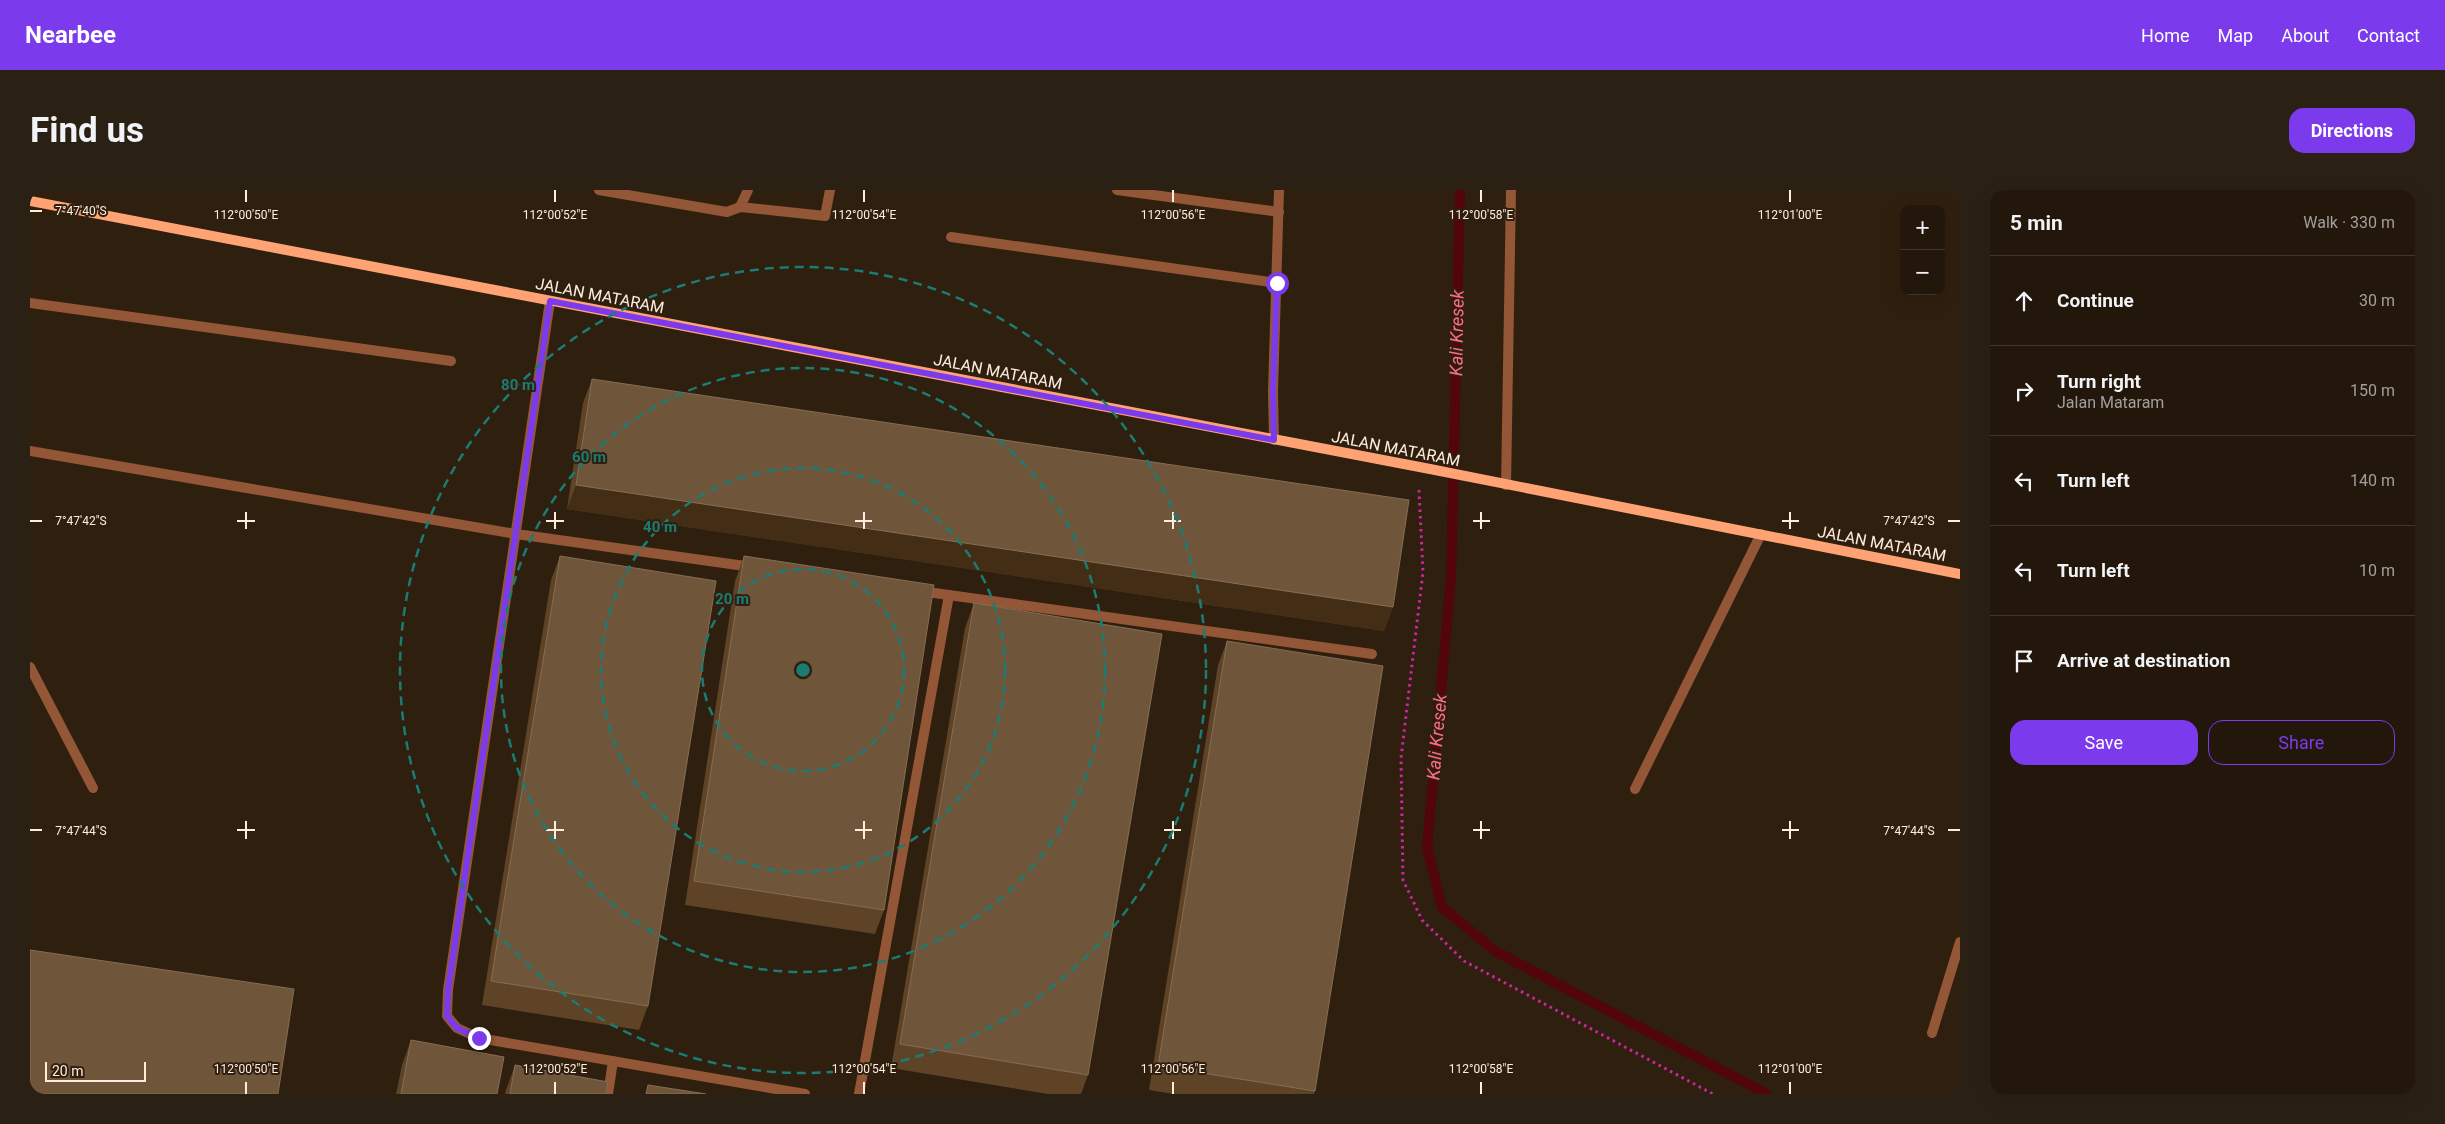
<!DOCTYPE html>
<meta charset="utf-8">
<style>
body{margin:0;font-family:Roboto,sans-serif;background:#2b2014;color:#f1f3f6}
.controls{position:absolute;right:15px;top:15px;display:grid;overflow:hidden;border-radius:10px;box-shadow:0 5px 20px #0002}
.controls button{width:45px;height:45px;display:grid;place-items:center;padding:0;border:0;border-bottom:1px solid #40362c;background:#23170b;color:#f1f3f6;font:25px sans-serif}
.scale{position:absolute;left:15px;bottom:12px;width:101px;box-sizing:border-box;padding-left:5px;border:2px solid #ffecdd;border-top:0;font-size:14px;line-height:18px;white-space:nowrap;color:#ffecdd;-webkit-text-stroke:4px #2f1f0f;paint-order:stroke}
.stop{position:absolute;width:15px;height:15px;margin:-11px;border:4px solid #7c3aed;border-radius:50%;background:#fff}
.stop.end{background:#7c3aed;border-color:#fff;box-shadow:0 1px 5px #0008}
.list{margin:0;padding:0;list-style:none}
h2{display:flex;justify-content:space-between;align-items:center;height:65px;margin:0;padding:0 20px;font-size:21px}
h2 small{font-size:16px;font-weight:400;color:#a39f9d}
.list li{display:grid;grid-template-columns:32px 1fr auto;gap:15px;align-items:center;box-sizing:border-box;height:90px;padding:0 20px;border-top:1px solid #40362c}
.list b{display:block;font-size:19px;white-space:nowrap}
.list p{margin:0;font-size:16px;white-space:nowrap;color:#a39f9d}
.list em{font-size:16px;font-style:normal;color:#a39f9d}
.actions{display:flex;gap:10px;padding:15px 20px}
.actions a{flex:1;padding:11px 0;border:1px solid #7c3aed;border-radius:15px;text-align:center;font-size:18px;color:#7c3aed}
.actions .main{background:#7c3aed;color:#fff}
.icon{flex:none;width:28px;height:28px;fill:none;stroke:currentColor;stroke-width:2;stroke-linecap:round;stroke-linejoin:round}
.map{position:relative;flex:none;width:1930px;height:904px;overflow:hidden;border-radius:15px}
header{display:flex;align-items:center;gap:30px;box-sizing:border-box;height:70px;padding:0 25px;background:#7c3aed;color:#fff}
header strong{font-size:24px}
nav{display:flex;gap:28px;margin-inline-start:auto;font-size:18px}
.intro{display:flex;align-items:center;justify-content:space-between;box-sizing:border-box;height:120px;padding:0 30px}
h1{margin:0;font-size:35px}
.button{padding:12px 22px;border-radius:15px;background:#7c3aed;color:#fff;font-size:18px;font-weight:700}
main{display:flex;gap:30px;padding:0 30px}
aside{flex:1;background:#23170b;border-radius:15px;box-shadow:0 5px 20px #0002}
.map>svg:first-child{display:block}
.lines{fill:none;stroke-linecap:round;stroke-linejoin:round}
.stream{stroke:#52050a;stroke-width:10}
.path{stroke:#cc24a3;stroke-width:3;stroke-dasharray:2.5 4;stroke-linecap:butt}
.lane{stroke:#935636;stroke-width:10}
.street{stroke:#935636;stroke-width:10}
.secondary{stroke:#ffa374;stroke-width:10}
.wall{fill:#5e4327}
.shaded-wall{fill:#442d15}
.building{fill:#6f553a;stroke:#866d54}
.route{stroke:#7c3aed;stroke-width:6}
.ticks{fill:none;stroke:#ffecdd;stroke-width:2}
.ring{fill:none;stroke:#1b7c74;stroke-width:2.5;stroke-dasharray:9 6}
.labels{text-anchor:middle;stroke-width:4;stroke-linejoin:round;paint-order:stroke}
.street-label{font-size:16px;fill:#ffecdd;stroke:#2f1f0f}
.water-label{font-size:18px;font-style:italic;fill:#ff6b8d;stroke:#2f1f0f}
.ticks-label{font-size:12px;text-anchor:middle;fill:#ffecdd;stroke:#2f1f0f;stroke-width:4;stroke-linejoin:round;paint-order:stroke}
.centre{fill:#1b7c74;stroke:#2f1f0f;stroke-width:2.5}
.ring-label{font-size:15px;text-anchor:middle;font-weight:bold;fill:#1b7c74;stroke:#2f1f0f;stroke-width:4;stroke-linejoin:round;paint-order:stroke}
</style>
<header>
<strong>Nearbee</strong>
<nav><a>Home</a><a>Map</a><a>About</a><a>Contact</a></nav>
</header>
<div class="intro"><h1>Find us</h1><a class="button">Directions</a></div>
<main>
<div class="map">
<svg width="1930" height="904" viewBox="0 0 1930 904">
<rect width="100%" height="100%" fill="#2f1f0f"/>
<g class="lines">
<path class="stream" d="M1430 0 1421 388 1397 658 1412 717 1465 761 1737 904"/>
<path class="path" d="M1389 300 1393 382 1371 568 1373 690 1392 730 1434 771 1683 904"/>
<g class="lane">
<path d="M569 0 697 22 710 17 718 0"/>
<path d="M1087 0 1249 22"/>
<path d="M710 17 795 26 800 0"/>
<path d="M921 47 1247 93"/>
<path d="M520 111 418 800 417 826 427 838 449 848 775 904"/>
<path d="M0 113 421 171"/>
<path d="M1244 250 1243 202 1249 0"/>
<path d="M0 261 486 344 722 377"/>
<path d="M890 401 1342 464"/>
<path d="M0 477 63 598"/>
<path d="M1605 599 1731 344"/>
<path d="M1902 843 1930 752"/>
<path d="M578 904 583 871"/>
<path d="M829 904 919 405"/>
</g>
<path class="street" d="M1476 295 1481 0"/>
<path class="secondary" d="M0 11 1400 279 1930 384"/>
</g>
<g class="wall">
<path d="M562 189 1363 417 1354 441 537 319 553 213Z"/>
<path d="M530 366 618 816 609 840 452 815 521 390Z"/>
<path d="M714 366 854 720 845 744 655 715 705 391Z"/>
<path d="M944 413 1058 885 1051 904H1018L861 878 935 438Z"/>
<path d="M1197 451 1285 901 1284 904H1143L1119 900 1188 475Z"/>
<path d="M381 850 467 904H366L372 875Z"/>
<path d="M485 875 576 904H475L476 900Z"/>
</g>
<path class="shaded-wall" d="M546 295 1363 417 1354 441 537 319Z"/>
<g class="building">
<path d="M562 189 1379 310 1363 417 546 295Z"/>
<path d="M530 366 686 391 618 816 461 791Z"/>
<path d="M714 366 904 395 854 720 664 691Z"/>
<path d="M944 413 1132 444 1058 885 870 854Z"/>
<path d="M1197 451 1353 476 1285 901 1128 876Z"/>
<path d="M0 760 264 799 248 904H0Z"/>
<path d="M381 850 474 867 467 904H371Z"/>
<path d="M485 875 578 892 576 904H480Z"/>
<path d="M618 895 676 904H616Z"/>
</g>
<g class="lines">
<path class="route" d="M449 848 427 838 417 826 418 800 520 111 1244 250 1243 202 1247 93"/>
</g>
<path class="ticks" d="M216 0V12M525 0V12M834 0V12M1143 0V12M1451 0V12M1760 0V12M0 21H12M216 322V339M525 322V339M834 322V339M1143 322V339M1451 322V339M1760 322V339M0 331H12M207 331H225M516 331H534M825 331H842M1134 331H1151M1443 331H1460M1752 331H1769M1918 331H1930M216 631V649M525 631V649M834 631V649M1143 631V649M1451 631V649M1760 631V649M0 640H12M207 640H225M516 640H534M825 640H842M1134 640H1151M1443 640H1460M1752 640H1769M1918 640H1930M216 892V904M525 892V904M834 892V904M1143 892V904M1451 892V904M1760 892V904"/>
<g class="ring">
<circle cx="773" cy="480" r="101"/>
<circle cx="773" cy="480" r="202"/>
<circle cx="773" cy="480" r="302"/>
<circle cx="773" cy="480" r="403"/>
</g>
<g class="labels">
<g class="street-label">
<text transform="translate(570 105) rotate(11)" y="6">JALAN MATARAM</text>
<text transform="translate(968 181) rotate(11)" y="6">JALAN MATARAM</text>
<text transform="translate(1366 258) rotate(11)" y="6">JALAN MATARAM</text>
<text transform="translate(1852 353) rotate(11)" y="6">JALAN MATARAM</text>
</g>
<g class="water-label">
<text transform="translate(1427 143) rotate(-89)" y="6">Kali Kresek</text>
<text transform="translate(1407 547) rotate(-85)" y="6">Kali Kresek</text>
</g>
</g>
<g class="ticks-label">
<text x="51" y="25">7°47'40"S</text>
<text x="216" y="29">112°00'50"E</text>
<text x="525" y="29">112°00'52"E</text>
<text x="834" y="29">112°00'54"E</text>
<text x="1143" y="29">112°00'56"E</text>
<text x="1451" y="29">112°00'58"E</text>
<text x="1760" y="29">112°01'00"E</text>
<text x="51" y="335">7°47'42"S</text>
<text x="1879" y="335">7°47'42"S</text>
<text x="51" y="645">7°47'44"S</text>
<text x="1879" y="645">7°47'44"S</text>
<text x="216" y="883">112°00'50"E</text>
<text x="525" y="883">112°00'52"E</text>
<text x="834" y="883">112°00'54"E</text>
<text x="1143" y="883">112°00'56"E</text>
<text x="1451" y="883">112°00'58"E</text>
<text x="1760" y="883">112°01'00"E</text>
</g>
<circle cx="773" cy="480" r="8" class="centre"/>
<g class="ring-label">
<text x="488" y="200">80 m</text>
<text x="559" y="272">60 m</text>
<text x="630" y="342">40 m</text>
<text x="702" y="414">20 m</text>
</g>
</svg>
<div class="controls">
<button>+</button>
<button>−</button>
</div>
<div class="scale">20 m</div>
<div class="stop" style="left:1247px;top:93px"></div>
<div class="stop end" style="left:449px;top:848px"></div>
</div>
<aside>
<h2>5 min<small>Walk · 330 m</small></h2>
<ul class="list">
<li><svg class="icon" aria-label="ahead" viewBox="0 0 24 24"><path d="M12 20V5M6 11l6-6 6 6"/></svg><div><b>Continue</b></div><em>30 m</em></li>
<li><svg class="icon" aria-label="right" viewBox="0 0 24 24"><path d="M7 20v-9h11M14 6l5 5-5 5"/></svg><div><b>Turn right</b><p>Jalan Mataram</p></div><em>150 m</em></li>
<li><svg class="icon" aria-label="left" viewBox="0 0 24 24"><path d="M17 20v-9H6M10 6l-5 5 5 5"/></svg><div><b>Turn left</b></div><em>140 m</em></li>
<li><svg class="icon" aria-label="left" viewBox="0 0 24 24"><path d="M17 20v-9H6M10 6l-5 5 5 5"/></svg><div><b>Turn left</b></div><em>10 m</em></li>
<li><svg class="icon" aria-label="arrive" viewBox="0 0 24 24"><path d="M6 21V4h12l-3 4 3 4H6"/></svg><div><b>Arrive at destination</b></div></li>
</ul>
<div class="actions"><a class="main">Save</a><a>Share</a></div>
</aside>
</main>
